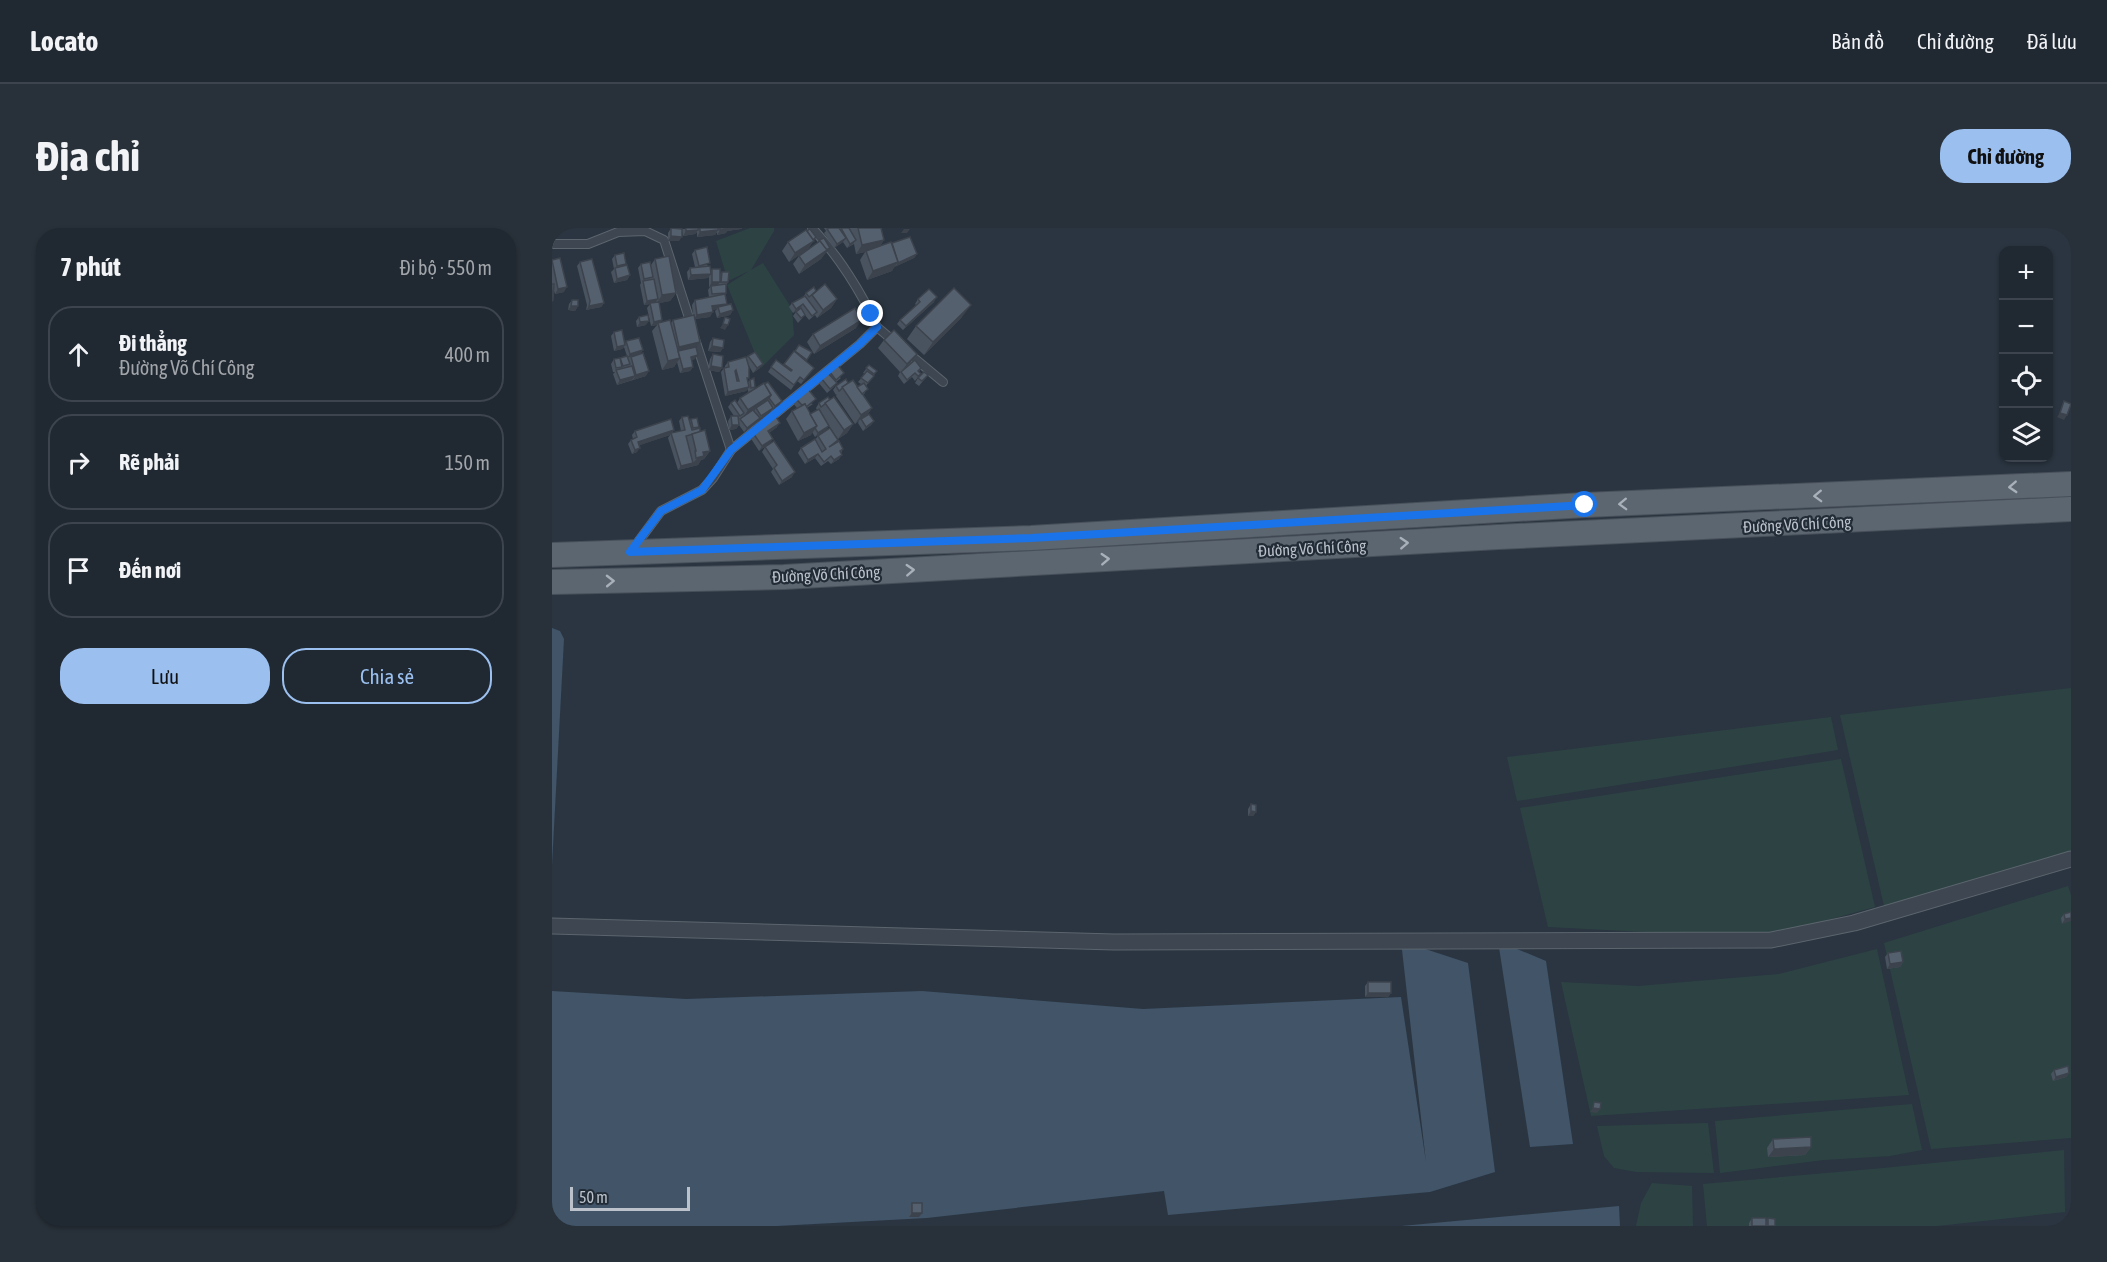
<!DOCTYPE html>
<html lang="vi">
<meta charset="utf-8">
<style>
body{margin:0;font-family:"Asap Condensed",sans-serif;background:#283039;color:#f1f3f6}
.controls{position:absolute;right:18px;top:18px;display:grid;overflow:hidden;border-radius:12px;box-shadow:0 2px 4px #0004}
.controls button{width:54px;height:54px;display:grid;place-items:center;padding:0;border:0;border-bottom:2px solid #3d444d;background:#202831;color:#f1f3f6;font:30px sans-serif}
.scale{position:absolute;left:18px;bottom:15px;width:120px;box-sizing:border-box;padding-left:6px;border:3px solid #bbc2cb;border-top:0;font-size:16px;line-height:21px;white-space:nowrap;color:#bbc2cb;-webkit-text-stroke:4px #222c37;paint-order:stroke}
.stop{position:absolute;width:18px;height:18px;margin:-14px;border:4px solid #1a73e8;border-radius:50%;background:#fff}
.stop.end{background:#1a73e8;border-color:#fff;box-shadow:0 2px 6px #0008}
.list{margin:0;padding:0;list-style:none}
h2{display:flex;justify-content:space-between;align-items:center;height:78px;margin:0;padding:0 24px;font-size:26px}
h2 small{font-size:20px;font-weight:400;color:#a2a6ab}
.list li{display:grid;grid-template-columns:39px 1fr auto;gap:18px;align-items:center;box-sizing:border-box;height:96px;margin:0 12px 12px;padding:0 12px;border:2px solid #3d444d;border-radius:24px}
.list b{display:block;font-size:22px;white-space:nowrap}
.list p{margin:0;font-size:20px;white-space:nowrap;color:#a2a6ab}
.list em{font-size:20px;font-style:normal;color:#a2a6ab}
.actions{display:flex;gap:12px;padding:18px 24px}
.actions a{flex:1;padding:14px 0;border:2px solid #9bc0f0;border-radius:24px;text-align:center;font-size:21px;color:#9bc0f0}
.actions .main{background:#9bc0f0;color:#111}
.icon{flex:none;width:33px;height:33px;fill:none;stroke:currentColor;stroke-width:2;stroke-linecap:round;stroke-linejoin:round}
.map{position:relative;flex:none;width:1519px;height:998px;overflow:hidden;border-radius:24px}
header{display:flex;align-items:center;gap:36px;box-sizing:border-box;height:84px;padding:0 30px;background:#202831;border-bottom:2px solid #3d444d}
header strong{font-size:28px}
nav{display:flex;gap:33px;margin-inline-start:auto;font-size:21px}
.intro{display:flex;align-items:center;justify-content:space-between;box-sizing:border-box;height:144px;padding:0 36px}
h1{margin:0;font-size:42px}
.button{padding:15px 27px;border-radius:24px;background:#9bc0f0;color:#111;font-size:21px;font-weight:700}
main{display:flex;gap:36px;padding:0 36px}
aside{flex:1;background:#202831;border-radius:24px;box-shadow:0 2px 4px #0004}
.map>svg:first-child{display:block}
.green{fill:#2d4343}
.water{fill:#415468}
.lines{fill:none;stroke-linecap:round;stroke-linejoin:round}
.lane-casing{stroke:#5c656e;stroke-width:10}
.street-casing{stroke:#5c656e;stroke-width:17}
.primary-casing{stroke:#47505a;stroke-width:26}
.lane{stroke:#3e4751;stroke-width:8}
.street{stroke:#3e4751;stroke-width:15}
.primary{stroke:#5c6671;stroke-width:24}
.wall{fill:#49535f}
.shaded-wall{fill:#3c434d}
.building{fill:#55606e;stroke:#3c434d;stroke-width:1.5;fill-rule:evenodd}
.oneway{stroke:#a8b0b9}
.route{stroke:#1a73e8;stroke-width:8}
.labels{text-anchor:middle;stroke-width:4.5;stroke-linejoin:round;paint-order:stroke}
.street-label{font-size:16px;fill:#bbc2cb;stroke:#222c37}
</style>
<header>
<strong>Locato</strong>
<nav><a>Bản đồ</a><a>Chỉ đường</a><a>Đã lưu</a></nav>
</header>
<div class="intro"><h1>Địa chỉ</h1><a class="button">Chỉ đường</a></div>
<main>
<aside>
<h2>7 phút<small>Đi bộ · 550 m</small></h2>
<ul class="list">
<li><svg class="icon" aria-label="ahead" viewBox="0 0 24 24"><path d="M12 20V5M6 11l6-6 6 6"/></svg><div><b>Đi thẳng</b><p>Đường Võ Chí Công</p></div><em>400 m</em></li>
<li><svg class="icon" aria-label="right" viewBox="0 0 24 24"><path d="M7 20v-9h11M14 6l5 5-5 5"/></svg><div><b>Rẽ phải</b></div><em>150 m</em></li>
<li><svg class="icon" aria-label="arrive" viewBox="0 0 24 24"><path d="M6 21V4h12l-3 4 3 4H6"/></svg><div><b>Đến nơi</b></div></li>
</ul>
<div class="actions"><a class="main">Lưu</a><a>Chia sẻ</a></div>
</aside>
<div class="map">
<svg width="1519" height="998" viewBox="0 0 1519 998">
<rect width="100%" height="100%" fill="#2a3541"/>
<g class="green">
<path d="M198 0H222V3L199 42 211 35 240 81 242 107 209 140 175 57 197 43 176 53 164 13Z"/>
<path d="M1519 460V628L1332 678 1288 487Z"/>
<path d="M1279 489 1286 522 965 573 955 529Z"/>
<path d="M1289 531 1323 679 1210 710 996 699 968 580Z"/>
<path d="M1516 658 1519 667V910L1379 921 1332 715Z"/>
<path d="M1325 721 1357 867 1039 888 1009 754 1086 758 1227 746Z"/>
<path d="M1360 876 1370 922 1338 928 1272 932 1168 945 1163 893Z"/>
<path d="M1156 895 1162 945 1084 944 1062 940 1052 928 1045 898Z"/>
<path d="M1512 922 1513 984 1385 998H1155L1151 956 1331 940Z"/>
<path d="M1100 955 1140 958 1141 998H1084L1089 975Z"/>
</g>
<g class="water">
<path d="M0 400 8 403 12 411 0 637Z"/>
<path d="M849 713 916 735 943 944 878 964 616 987 612 963 375 990 225 998H0V763L134 771 370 763 591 781 849 769 874 934Z"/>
<path d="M946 713 994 733 1021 916 978 919Z"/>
<path d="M1067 978 1068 998H849Z"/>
</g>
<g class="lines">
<defs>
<g id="lane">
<path d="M0 16H36L66 4 93 3 112 12 139 96"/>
<path d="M325 99 344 115"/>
<path d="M142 108 179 222 308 116 325 99C310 65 286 27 260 0"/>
<path d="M355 124 391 154"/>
<path d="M83 318 109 283 150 262 161 250 179 222"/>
</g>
<path id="street" d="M0 698 562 714 1219 712 1302 695 1519 631"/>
<g id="primary">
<path d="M0 327 479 310 1033 277 1519 256"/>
<path d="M0 354 232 349 946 309 1519 281"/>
</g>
</defs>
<use href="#lane" class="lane-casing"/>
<use href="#street" class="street-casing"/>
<use href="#primary" class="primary-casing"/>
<use href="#lane" class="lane"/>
<use href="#street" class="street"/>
<use href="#primary" class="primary"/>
</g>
<g class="wall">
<path d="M119 0 130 1 190 0 189 1 175 3V2L174 5 165 7V4L163 7 145 9V4L143 6 131 8 130 3 127 13H116V5Z"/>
<path d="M272 0H297L298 2V0H329L332 12 327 19 340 15 365 26 362 30 342 39 340 43 315 52 308 32 313 24 304 26 302 16 295 20 291 14 282 20 272 5 274 3Z"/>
<path d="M255 3 264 9 256 21 237 34 230 23 236 14Z"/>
<path d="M267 12 275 24 273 25 269 31 247 46 241 36 247 28 266 15Z"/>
<path d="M143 22 156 38 159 43 160 41 168 46 170 44 176 54 174 58V65L173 66 175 76 174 77 181 82 178 87 165 90 163 83 165 81 160 82 158 89 143 91 144 119 143 131 139 132 141 139 138 143 128 145 125 134 122 139 110 142 100 103 105 97 99 98 95 80 98 76 92 77 88 57 89 55 86 40 89 36 99 37 103 31 124 65 118 73 107 75 109 94 119 95 121 92 141 87 140 77 143 72 157 69 156 62 158 59H157V48L156 50 136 52 135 44 138 40 143 39 140 26Z"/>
<path d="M63 27 74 36 73 38 78 47 75 52 62 55 59 44 62 41 60 31Z"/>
<path d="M0 32 12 64 3 66 1 60V72L0 74Z"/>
<path d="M28 34 52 75 49 79 34 82 35 77 25 38Z"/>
<path d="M264 63 285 71 279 80 265 90 263 87 257 92 253 87 246 95 241 88 244 84 248 81 241 85 237 79 240 75 251 69 254 65Z"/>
<path d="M366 71 382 74 351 102 345 96 348 92 364 77 363 76Z"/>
<path d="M20 72 26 78 23 83 16 82 17 76Z"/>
<path d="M87 89 94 97 85 99 84 93Z"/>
<path d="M410 89 372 127 355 111 364 98Z"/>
<path d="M304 100 262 126 255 114 261 106Z"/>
<path d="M62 104 73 116 74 113 91 122 88 126 94 148 65 157 61 146 63 144H61L59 136 62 131 75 128 72 119 70 121 62 123 59 108Z"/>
<path d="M161 110 171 120 168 124 156 123 158 114Z"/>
<path d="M332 112 359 134 369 140 367 144 369 146 363 153 360 149 352 156 346 148 348 144 326 120Z"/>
<path d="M242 123 260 124 254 133 262 140 249 156 245 153 239 162 216 144 224 132 231 137Z"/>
<path d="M161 126 170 140 167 144 156 142 158 131Z"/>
<path d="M196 128 208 140 201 145 196 136V154L198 152 203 159 201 162 212 155 227 178 220 183V182L218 185 192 204 187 197 184 201 177 202 176 193 179 188H182L176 179 179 175H185L188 170 198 163 196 164V161L194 163 173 168 169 144 172 140H173V138L176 134 194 131Z"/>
<path d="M317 137 325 143 314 158 313 165 311 167 320 180 315 187 322 193 319 197 311 203 306 195 307 193 303 196 284 168 285 166 284 167 281 162 284 158 296 155 305 159 309 156 306 154 313 146 311 145Z"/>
<path d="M277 143 289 150 284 154 282 159 275 165 266 154 269 150Z"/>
<path d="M376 147 367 158 363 155 366 150Z"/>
<path d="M244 171 261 176 255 180 258 186 265 182 264 180 267 175 278 172 301 196 295 205 286 211 277 198 274 202 263 209 260 204 259 207 246 213 234 191 240 183 245 180 241 175Z"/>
<path d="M130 189 138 193 139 191 148 204 158 223 152 231 149 232 146 237 126 242 116 210 118 207 87 217 85 224 80 226 76 216 79 212 81 211 80 207 83 203 122 202 120 205 129 203 127 193Z"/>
<path d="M212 195 225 199 217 205 218 215 207 223 198 209 201 205 209 200Z"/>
<path d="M266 208 286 212 284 215 291 221 289 225 287 231 279 236 276 233 269 238 263 230 253 236 246 225 249 220 263 212Z"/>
<path d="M213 219 240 249 227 257 219 244 221 241 210 224Z"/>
<path d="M699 576 704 584 701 588H696V581Z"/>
<path d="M1519 684 1510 696 1509 690 1512 686Z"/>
<path d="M1336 725 1351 734 1348 739 1335 741 1333 729Z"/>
<path d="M816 754 839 765 836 769H813V758Z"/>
<path d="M1502 842 1517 845 1514 849 1501 853 1499 846Z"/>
<path d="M1221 911 1259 919 1253 927 1216 929 1215 920Z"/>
<path d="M360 975 370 985 367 989H357V979Z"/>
<path d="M1200 990 1214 994 1216 990 1223 998H1197V995Z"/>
</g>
<g class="shaded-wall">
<path d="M5 0H8L6 3 0 5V2Z"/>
<path d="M178 0H189V1L175 3Z"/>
<path d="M177 1 174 5 165 7 168 2Z"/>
<path d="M352 1H358L355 5H349Z"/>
<path d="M146 2 143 6 131 8 134 3Z"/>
<path d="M166 2 163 7 145 9 148 4Z"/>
<path d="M119 8 130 9 127 13H116Z"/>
<path d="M264 9 256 21 237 34 243 25Z"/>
<path d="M294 10 291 14 282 20 285 16Z"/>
<path d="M304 12 301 16 295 20 298 16Z"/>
<path d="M332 12 326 21 304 26 310 17Z"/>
<path d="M278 20 269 31 247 46 253 37Z"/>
<path d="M365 26 362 30 343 39 346 35Z"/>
<path d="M346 34 340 43 315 52 321 43Z"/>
<path d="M159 46 156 50 136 52 139 47Z"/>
<path d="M78 47 75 52 62 55 65 51Z"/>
<path d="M160 54H168L165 58 157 59Z"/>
<path d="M15 59 12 64 3 66 6 61Z"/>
<path d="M124 65 118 73 104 76 110 67Z"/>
<path d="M385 69 382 74 351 102 354 98Z"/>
<path d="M106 71 103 75 92 77 95 73Z"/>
<path d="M285 71 279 80 265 90 271 82Z"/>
<path d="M52 75 49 79 34 82 37 78Z"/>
<path d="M175 76 172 80 166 79 165 81 157 83 160 78Z"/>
<path d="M251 76 248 80 241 85 244 81Z"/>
<path d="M419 77 410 89 372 127 381 114Z"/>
<path d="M19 78H26L23 83 16 82Z"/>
<path d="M181 82 178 87 165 90 168 86Z"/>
<path d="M161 84 158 89 142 91 145 87Z"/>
<path d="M110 92 107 97 106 95 105 97 99 98 102 94Z"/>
<path d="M310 92 304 100 262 126 268 118Z"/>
<path d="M97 93 94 97 85 99 88 94Z"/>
<path d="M171 96 176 97 173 102 168 100Z"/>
<path d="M148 114 142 123 121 127 127 119Z"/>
<path d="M73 117 70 121 62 123 65 119Z"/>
<path d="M160 118 171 120 168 124 156 123Z"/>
<path d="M91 122 88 126 75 130 78 126Z"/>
<path d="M365 126 359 134 349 144 355 136Z"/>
<path d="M146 127 143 131 136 133 139 129Z"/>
<path d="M128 130 122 139 110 142 116 133Z"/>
<path d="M211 136 208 140 201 145 205 140Z"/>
<path d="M159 138 170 140 167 144 156 142Z"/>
<path d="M141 139 138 143 128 145 131 141Z"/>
<path d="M97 143 94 148 81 152 84 147Z"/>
<path d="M83 148 80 152 65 157 68 152Z"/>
<path d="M197 159 194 163 173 168 176 164Z"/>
<path d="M219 167 213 176 204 180 203 182 190 191 196 182Z"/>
<path d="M230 173 227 178 220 183 223 178Z"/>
<path d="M221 180 218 185 192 204 195 200Z"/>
<path d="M320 180 314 189 309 191 303 196 309 187Z"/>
<path d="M1508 185 1515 187 1512 192 1505 189Z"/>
<path d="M322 193 319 197 311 203 314 199Z"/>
<path d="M228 195 225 199 213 208 216 203Z"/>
<path d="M301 196 295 205 286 211 292 202Z"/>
<path d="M180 197H187L184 201 177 202Z"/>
<path d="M265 198 259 207 246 213 252 205Z"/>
<path d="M277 198 274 202 263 209 266 205Z"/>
<path d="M122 202 118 207 83 219 86 214Z"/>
<path d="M221 211 218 215 207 223 210 218Z"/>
<path d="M88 220 85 224 80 226 83 222Z"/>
<path d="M158 223 152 231 149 232 146 237 126 242 129 238 141 235 151 224Z"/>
<path d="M266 226 263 230 253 236 256 232Z"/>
<path d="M290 227 287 231 279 236 282 232Z"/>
<path d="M243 244 240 249 227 257 230 253Z"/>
<path d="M699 583 704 584 701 588H696Z"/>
<path d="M1519 690V693L1510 696 1513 691Z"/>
<path d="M1351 734 1348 739 1335 741 1338 736Z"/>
<path d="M816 765H839L836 769H813Z"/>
<path d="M1517 845 1514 849 1501 853 1504 849Z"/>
<path d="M1041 880 1048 881 1045 885 1038 884Z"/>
<path d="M1259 919 1253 927 1216 929 1222 921Z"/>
<path d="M360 985H370L367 989H357Z"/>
</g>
<g class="building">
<path d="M119 0 130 1V9L119 8Z"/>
<path d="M134 0H146V2L134 3Z"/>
<path d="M148 0H166V2L148 4Z"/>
<path d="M168 0H176L177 1 168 2Z"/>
<path d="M277 0H287L294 10 285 16 275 1Z"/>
<path d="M289 0H297L304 12 298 16Z"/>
<path d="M306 0H329L332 12 310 17Z"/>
<path d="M258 1 264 9 261 12 255 3Z"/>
<path d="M254 2 262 13 243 25 236 14Z"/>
<path d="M358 9 365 26 346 35V34L340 15Z"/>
<path d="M272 10 278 20 274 22 267 12Z"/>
<path d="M268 13 275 22 253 37 247 28Z"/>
<path d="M339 14 346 34 321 43 314 23Z"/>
<path d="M155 19 158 35 147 38 143 22Z"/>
<path d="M72 25 74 36 65 38 63 27Z"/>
<path d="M117 28 124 65 110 67 103 31Z"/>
<path d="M8 30 15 59 6 61 0 32Z"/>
<path d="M40 31 52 75 37 78 38 73 28 34Z"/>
<path d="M98 34 101 49 92 51 89 36Z"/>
<path d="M75 37 78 47 65 51 63 40Z"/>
<path d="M158 38 159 46 139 47 138 40Z"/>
<rect x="160" y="41" width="8" height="13"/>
<path d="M170 44H177L176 54H169Z"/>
<path d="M102 51 106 71 95 73 91 53Z"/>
<path d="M0 56H2L1 72H0Z"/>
<path d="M174 56V65L160 66 159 58Z"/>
<path d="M273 56 285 71 271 82 260 67Z"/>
<path d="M262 59 264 63 257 69 254 65Z"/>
<path d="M402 60 419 77 381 114 364 98Z"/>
<path d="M377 61 385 69 354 98 348 92 368 74 366 71Z"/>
<path d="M173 66 175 76 160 78 161 84 145 87 143 72Z"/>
<path d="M253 68 265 84 260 88 251 76 244 81 240 75Z"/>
<path d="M20 72H26V78H19Z"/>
<path d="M107 74 110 92 102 94 98 75Z"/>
<path d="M179 76 181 82 168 86 166 79Z"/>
<path d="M249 80 253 87 249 90 244 84Z"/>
<path d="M303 80 310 92 268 118 261 106Z"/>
<path d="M96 87 97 93 88 94 87 89Z"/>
<path d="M142 87 148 114 127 119 121 92Z"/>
<path d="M173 89 178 91 176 97 171 96Z"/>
<path d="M118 92 128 130 116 133 106 95Z"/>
<path d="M70 102 73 117 65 119 62 104Z"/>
<path d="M342 102 365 126 355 136 332 112Z"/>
<path d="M87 110 91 122 78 126 74 113Z"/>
<path d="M161 110 172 112 171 120 160 118Z"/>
<path d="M247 117 260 124 255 132 243 123Z"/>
<path d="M144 119 146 127 139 129 141 139 131 141 126 123Z"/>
<path d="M242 123 262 140 252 152 248 149 242 157 219 139 224 132 239 143 240 142 232 136Z"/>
<path d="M203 124 211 136 205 140 196 128Z"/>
<path d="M91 125 97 143 84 147 79 129Z"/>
<path d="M161 126 171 128 170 140 159 138Z"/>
<path d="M75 128 78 136 71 138 68 130Z"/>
<path d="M194 129 197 139V150H195L197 159 176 164 172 140 177 139 176 134ZM184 142 187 153H185L183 143Z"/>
<path d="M68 130 70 139 64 140 62 131Z"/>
<path d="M363 132 369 140 366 143 369 146 366 148 363 145 355 152 349 144Z"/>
<path d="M285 136 292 145 284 152 277 143Z"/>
<path d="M317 137 325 143 322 146 314 140Z"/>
<path d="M80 138 83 148 68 152 64 142Z"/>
<path d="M315 143 322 148 316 155 309 150Z"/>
<path d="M275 144 285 155 278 161 269 150Z"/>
<path d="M372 144 376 147 370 153 366 150Z"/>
<path d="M202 150 203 159 199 160 198 152Z"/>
<path d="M294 151 296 155 287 163 284 158Z"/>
<path d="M301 152 320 180 309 187 290 159Z"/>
<path d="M216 154 230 173 223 178 217 170 219 167 212 156Z"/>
<path d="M212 155 219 167 196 182 188 170Z"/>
<path d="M312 155 316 161 310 166 305 159Z"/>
<path d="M256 161 264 171 254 179 253 176 250 177 244 171Z"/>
<path d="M276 169 278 172 269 179 267 175Z"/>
<path d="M282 169 301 196 292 202 273 175Z"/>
<path d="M183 172 192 185 188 188 179 175Z"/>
<path d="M216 172 221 180 209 188 204 180Z"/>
<path d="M1512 173 1519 176 1515 187 1508 185Z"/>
<path d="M253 176 265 198 252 205 240 183Z"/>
<path d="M267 181 277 198 266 205 263 200 265 198 258 186Z"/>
<path d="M201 182 208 190 195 200 188 191Z"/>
<path d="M317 186 322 193 314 199 309 191Z"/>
<path d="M223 187 228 195 216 203 221 211 210 218 201 205 213 197 212 195Z"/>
<path d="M136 188 140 202 148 200V204L134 208 141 235 129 238 119 205 133 202 130 189Z"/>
<path d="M179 188H186L187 197H180Z"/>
<path d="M145 190 147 199 141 200 139 191Z"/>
<path d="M119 191 122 202 86 214 88 220 83 222 79 212 85 209 83 203Z"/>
<path d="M278 200 286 212 277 219 287 213 291 221 288 223 290 227 282 232 279 228 272 234 266 226 256 232 249 220 263 211 270 224 274 221 266 208Z"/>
<path d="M153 202 158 223 151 224 152 228 144 230 143 223H144L140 206Z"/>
<path d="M222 213 243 244 230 253 222 240 225 237 213 219Z"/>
<path d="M699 576 704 577V584L699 583Z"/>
<path d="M1519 684V690L1513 691 1512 686Z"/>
<path d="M1349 723 1351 734 1338 736 1336 725Z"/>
<rect x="816" y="754" width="23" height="11"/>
<path d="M1516 838 1517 845 1504 849 1502 842Z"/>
<path d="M1042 874 1049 875 1048 881 1041 880Z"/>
<path d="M1259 909V919L1222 921 1221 911Z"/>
<rect x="360" y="975" width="10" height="10"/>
<rect x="1200" y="990" width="14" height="8"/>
<path d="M1216 990 1223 991V998H1216Z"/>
</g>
<defs><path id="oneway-chevron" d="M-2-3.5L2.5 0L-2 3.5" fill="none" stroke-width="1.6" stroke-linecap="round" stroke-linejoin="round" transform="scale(1.5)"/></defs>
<g class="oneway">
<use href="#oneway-chevron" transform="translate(1461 259) rotate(177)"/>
<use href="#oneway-chevron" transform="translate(1266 268) rotate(178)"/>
<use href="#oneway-chevron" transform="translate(1071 276) rotate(178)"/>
<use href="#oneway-chevron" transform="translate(852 315) rotate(-3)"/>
<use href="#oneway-chevron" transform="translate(553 331) rotate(-3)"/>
<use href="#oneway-chevron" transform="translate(358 342) rotate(-3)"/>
<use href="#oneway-chevron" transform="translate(58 353) rotate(-1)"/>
</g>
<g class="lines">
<path class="route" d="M319 86 325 99 308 116 179 222 150 262 109 283 78 324 479 310 1033 277"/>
</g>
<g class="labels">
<g class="street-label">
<text transform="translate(1245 296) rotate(-3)" y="6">Đường Võ Chí Công</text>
<text transform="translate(760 320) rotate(-3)" y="6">Đường Võ Chí Công</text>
<text transform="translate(274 346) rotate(-3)" y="6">Đường Võ Chí Công</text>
</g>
</g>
</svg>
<div class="controls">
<button>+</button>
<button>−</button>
<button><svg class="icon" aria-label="locate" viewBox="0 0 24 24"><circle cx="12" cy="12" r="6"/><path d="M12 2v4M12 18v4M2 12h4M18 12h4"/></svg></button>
<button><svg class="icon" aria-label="layers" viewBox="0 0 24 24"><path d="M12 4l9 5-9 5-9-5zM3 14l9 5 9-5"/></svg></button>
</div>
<div class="scale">50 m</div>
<div class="stop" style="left:1033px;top:277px"></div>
<div class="stop end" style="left:319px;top:86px"></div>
</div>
</main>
